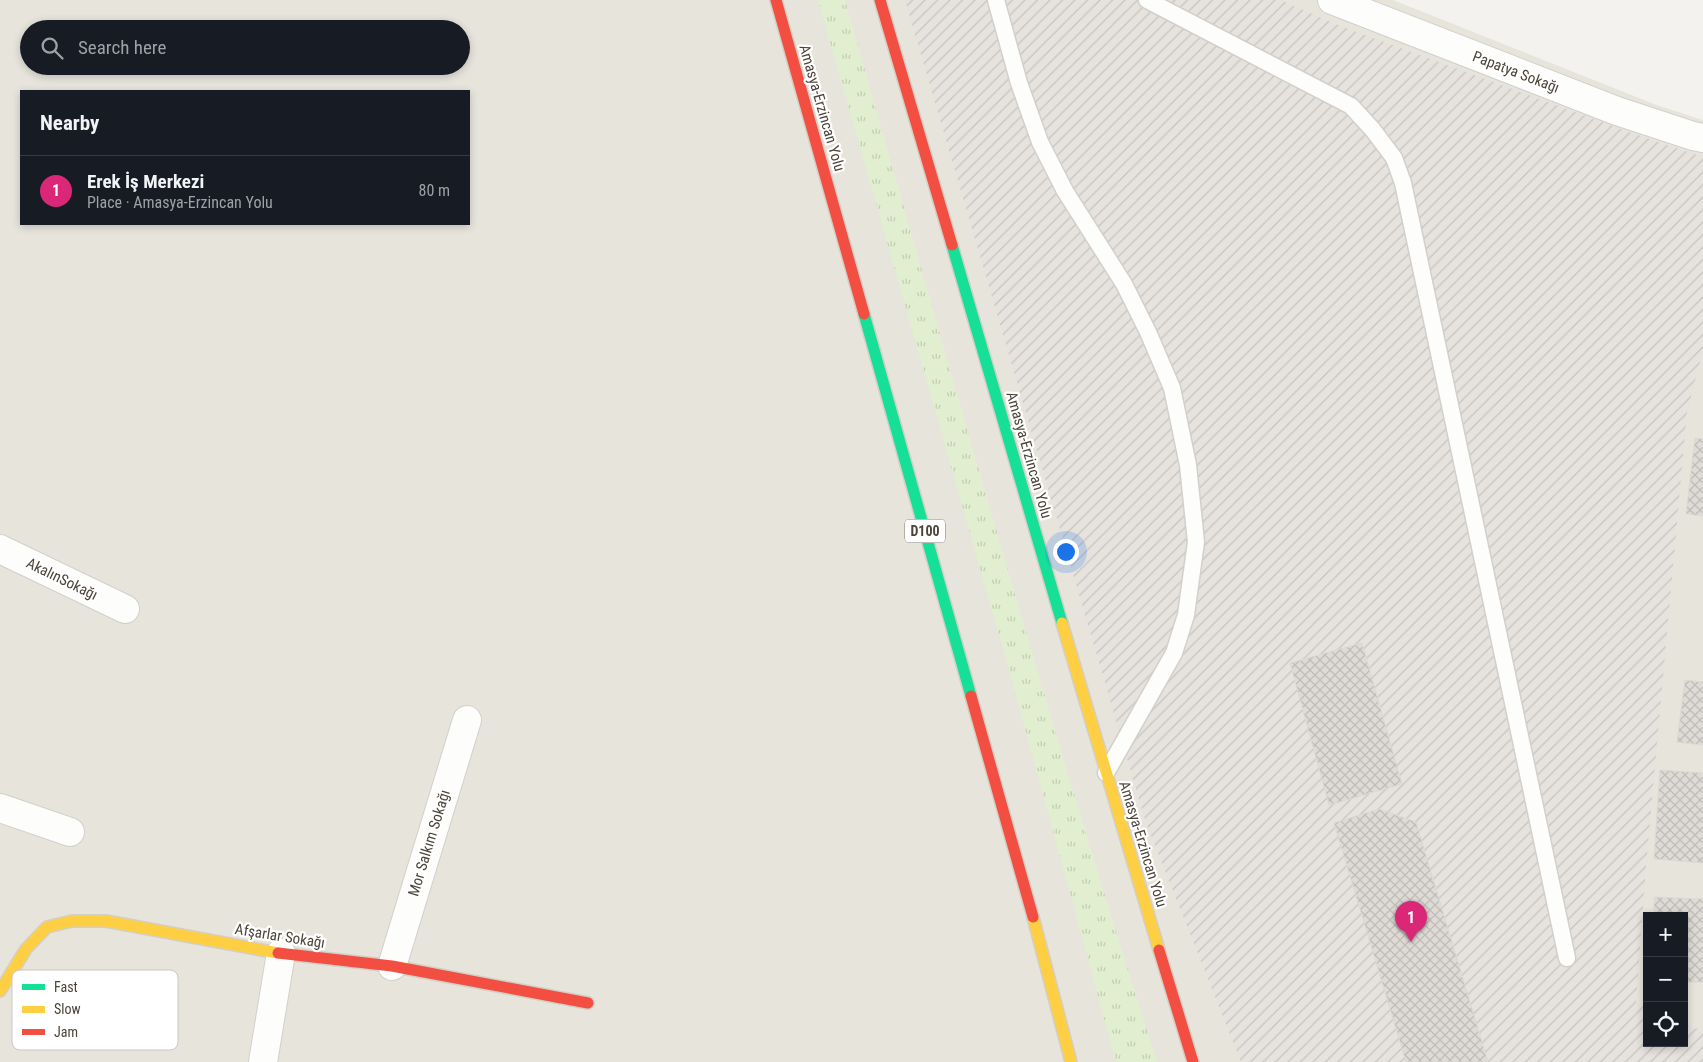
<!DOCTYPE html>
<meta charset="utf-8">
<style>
body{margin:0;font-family:"Roboto Condensed",sans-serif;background:#20242c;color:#f1f3f6}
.controls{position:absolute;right:15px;bottom:15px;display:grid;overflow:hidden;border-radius:0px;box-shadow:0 2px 8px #0003}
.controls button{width:45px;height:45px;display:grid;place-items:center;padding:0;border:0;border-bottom:1px solid #363941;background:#171b24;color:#f1f3f6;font:25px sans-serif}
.you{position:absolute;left:1065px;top:551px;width:18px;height:18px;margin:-12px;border:4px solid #fff;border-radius:50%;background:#1a73e8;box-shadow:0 0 0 8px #1a73e833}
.badge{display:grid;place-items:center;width:32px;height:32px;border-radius:50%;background:#db2777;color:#fff;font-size:16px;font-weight:700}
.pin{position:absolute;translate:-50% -41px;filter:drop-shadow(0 1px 2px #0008)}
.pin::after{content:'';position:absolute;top:26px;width:18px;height:15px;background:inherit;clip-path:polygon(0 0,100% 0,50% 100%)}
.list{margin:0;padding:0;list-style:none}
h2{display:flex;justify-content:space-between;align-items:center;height:65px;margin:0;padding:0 20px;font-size:21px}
h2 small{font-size:16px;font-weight:400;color:#9ea1a6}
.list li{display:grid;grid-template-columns:32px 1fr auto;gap:15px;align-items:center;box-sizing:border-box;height:70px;padding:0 20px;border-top:1px solid #363941}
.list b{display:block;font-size:19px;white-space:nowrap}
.list p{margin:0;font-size:16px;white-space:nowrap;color:#9ea1a6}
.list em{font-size:16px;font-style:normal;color:#9ea1a6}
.icon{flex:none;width:28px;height:28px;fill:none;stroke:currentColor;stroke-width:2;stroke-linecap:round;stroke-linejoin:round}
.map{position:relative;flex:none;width:1703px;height:1062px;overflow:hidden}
.search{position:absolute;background:#171b24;box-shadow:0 2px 8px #0003;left:20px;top:20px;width:450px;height:55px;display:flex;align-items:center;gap:12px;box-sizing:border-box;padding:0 18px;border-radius:28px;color:#9ea1a6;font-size:19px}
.panel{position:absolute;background:#171b24;box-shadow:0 2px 8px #0003;left:20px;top:90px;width:450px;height:135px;border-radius:0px}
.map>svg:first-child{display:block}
.residential{fill:#e7e4dc;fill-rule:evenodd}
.industrial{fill:url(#industrial-furrows)}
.grass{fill:url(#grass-tufts)}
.building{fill:url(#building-cross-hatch);stroke:#dcd9d4}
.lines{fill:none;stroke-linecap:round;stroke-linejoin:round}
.lane-casing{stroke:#d2d0cb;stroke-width:19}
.street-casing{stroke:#d2d0cb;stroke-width:30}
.fast-casing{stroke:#d3cfc5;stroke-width:14}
.slow-casing{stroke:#d3cfc5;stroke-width:14}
.jam-casing{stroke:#d3cfc5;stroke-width:14}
.lane{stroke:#fdfdfc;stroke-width:16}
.street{stroke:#fdfdfc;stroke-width:28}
.fast{stroke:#16e098;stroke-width:11}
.slow{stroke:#ffcf43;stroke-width:11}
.jam{stroke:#f24e42;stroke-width:11}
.labels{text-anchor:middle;stroke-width:4.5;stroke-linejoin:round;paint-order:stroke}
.shield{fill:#fff;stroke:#817c74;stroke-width:1}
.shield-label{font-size:14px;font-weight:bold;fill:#4b4439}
.street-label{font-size:15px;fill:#4b4439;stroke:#fff}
.key{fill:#fff;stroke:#c9c7c4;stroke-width:1}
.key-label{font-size:14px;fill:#4b4439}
</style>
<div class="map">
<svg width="1703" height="1062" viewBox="0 0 1703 1062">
<defs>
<pattern id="industrial-furrows" width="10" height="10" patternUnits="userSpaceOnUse" patternTransform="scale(1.25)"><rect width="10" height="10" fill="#e6e2de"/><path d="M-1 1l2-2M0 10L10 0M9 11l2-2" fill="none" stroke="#c7c3bf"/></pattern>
<pattern id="grass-tufts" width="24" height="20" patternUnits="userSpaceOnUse" patternTransform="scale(1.25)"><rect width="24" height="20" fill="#e1eecf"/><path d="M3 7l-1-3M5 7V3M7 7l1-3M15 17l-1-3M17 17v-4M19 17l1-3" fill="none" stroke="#c3cdb2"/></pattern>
<pattern id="building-cross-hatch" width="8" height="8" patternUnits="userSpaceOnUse" patternTransform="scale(1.25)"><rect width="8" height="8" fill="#dedbd6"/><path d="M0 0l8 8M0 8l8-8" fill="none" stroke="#c0bdb8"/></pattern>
</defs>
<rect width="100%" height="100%" fill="#f4f2ee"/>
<path class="residential" d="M0 0H1393L1654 104 1703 120V1062H0ZM29 29H461V66H29ZM21 91H469V224H21ZM1647 916H1684V1043H1647Z"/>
<path class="industrial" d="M905 0H1280L1338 25 1632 133 1703 157V350L1687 412 1646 866 1636 1003 1647 1007V1043H1684V1023L1703 1031V1062H1241L1146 823Z"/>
<path class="grass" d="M818 0H845C946 355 1045 710 1157 1062H1116L1008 666Z"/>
<g class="building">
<path d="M1695 438 1703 439V516L1686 514Z"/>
<path d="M1362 643 1402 784 1329 805 1290 663Z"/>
<path d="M1685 680 1703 682V745L1677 742Z"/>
<path d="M1660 770 1703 773V863L1654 859Z"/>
<path d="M1379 809 1416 822 1488 1062H1406L1334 823Z"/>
<path d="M1654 897 1703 899V982H1684V916H1654Z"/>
</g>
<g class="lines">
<defs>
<g id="lane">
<path d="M996 0 1019 83 1040 142 1065 191 1124 284 1148 332 1172 388 1188 465 1196 542 1186 615 1174 653 1106 773"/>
<path d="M1147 0 1351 106 1373 130 1394 158 1403 183 1567 958"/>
</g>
<g id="street">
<path d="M1332 0 1617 111 1693 136 1703 138"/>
<path d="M0 549 125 609"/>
<path d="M0 808 70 832"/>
<path d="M392 966 467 720"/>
<path d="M263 1062 281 953"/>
</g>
<g id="fast">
<path d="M952 245 1062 623"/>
<path d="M864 314 971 696"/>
</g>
<g id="slow">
<path d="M1062 623 1159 950"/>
<path d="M1033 917 1071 1062"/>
<path d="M0 991 26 949 47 927 72 921H106L278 953"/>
</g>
<g id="jam">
<path d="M776 0 864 314"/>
<path d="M880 0 952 245"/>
<path d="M971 696 1033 917"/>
<path d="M1159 950 1193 1062"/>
<path d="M278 953 392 966 588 1003"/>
</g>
</defs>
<use href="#lane" class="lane-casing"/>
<use href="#street" class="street-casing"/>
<use href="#fast" class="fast-casing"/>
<use href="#slow" class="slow-casing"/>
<use href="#jam" class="jam-casing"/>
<use href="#lane" class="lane"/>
<use href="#street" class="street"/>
<use href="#fast" class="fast"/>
<use href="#slow" class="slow"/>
<use href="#jam" class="jam"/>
</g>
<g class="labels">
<rect class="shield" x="905" y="519.5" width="40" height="23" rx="4"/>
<g class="shield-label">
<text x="925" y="536">D100</text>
</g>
<g class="street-label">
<text transform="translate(1516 72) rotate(21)" y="5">Papatya Sokağı</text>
<text transform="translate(822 108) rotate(74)" y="5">Amasya-Erzincan Yolu</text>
<text transform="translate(1029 455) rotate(74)" y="5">Amasya-Erzincan Yolu</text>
<text transform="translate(62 579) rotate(26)" y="5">AkalınSokağı</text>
<text transform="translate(429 843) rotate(-73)" y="5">Mor Salkım Sokağı</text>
<text transform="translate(1143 844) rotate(73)" y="5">Amasya-Erzincan Yolu</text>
<text transform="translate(280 936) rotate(9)" y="5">Afşarlar Sokağı</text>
</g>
</g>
<rect x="12" y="970" width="166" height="80" rx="8" class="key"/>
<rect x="22" y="984" width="23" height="6" fill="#16e098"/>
<rect x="22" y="1006" width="23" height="7" fill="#ffcf43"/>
<rect x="22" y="1029" width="23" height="6" fill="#f24e42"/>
<g class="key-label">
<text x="54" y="992">Fast</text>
<text x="54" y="1014">Slow</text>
<text x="54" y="1037">Jam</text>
</g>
</svg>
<div class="controls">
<button>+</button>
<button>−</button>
<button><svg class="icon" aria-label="locate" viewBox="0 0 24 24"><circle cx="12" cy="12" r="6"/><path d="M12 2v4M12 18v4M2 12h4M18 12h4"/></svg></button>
</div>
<div class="you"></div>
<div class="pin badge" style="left:1411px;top:942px">1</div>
<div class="search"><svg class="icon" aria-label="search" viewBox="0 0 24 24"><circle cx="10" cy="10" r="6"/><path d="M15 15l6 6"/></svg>Search here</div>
<section class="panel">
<h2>Nearby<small></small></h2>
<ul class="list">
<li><span class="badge">1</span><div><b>Erek İş Merkezi</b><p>Place · Amasya-Erzincan Yolu</p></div><em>80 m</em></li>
</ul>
</section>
</div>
